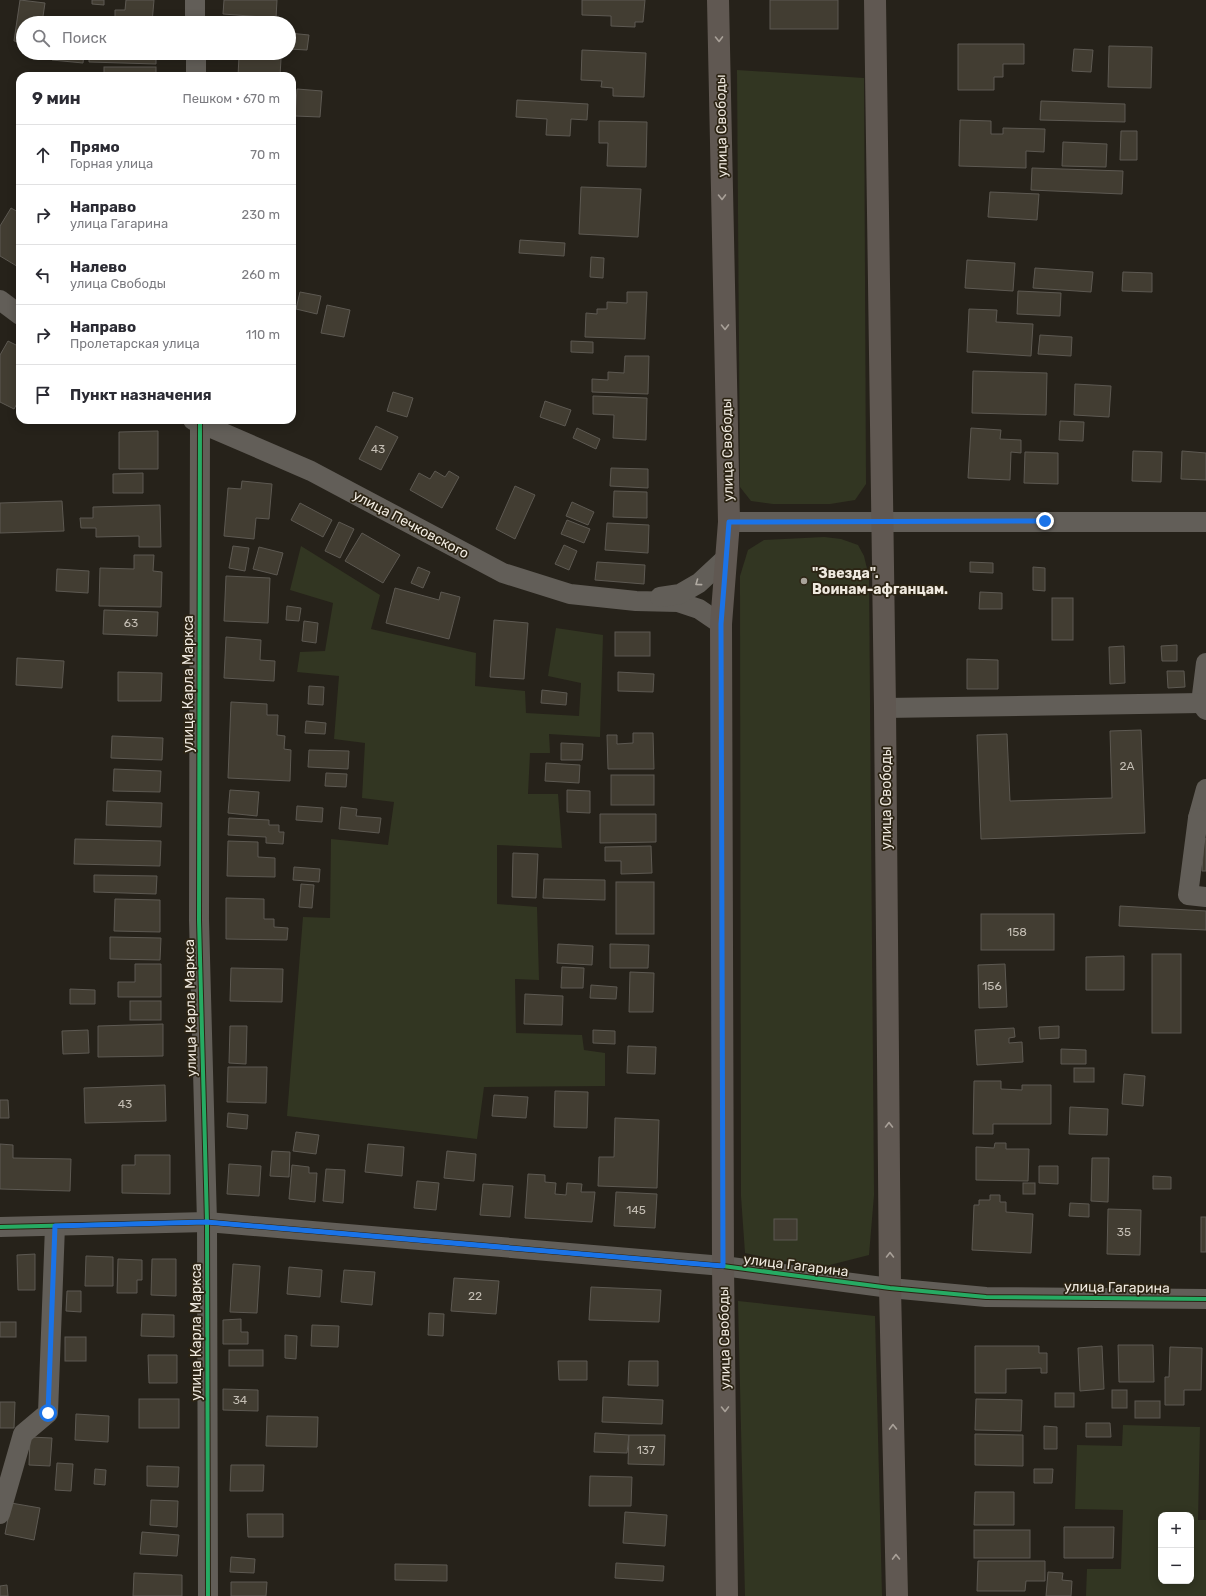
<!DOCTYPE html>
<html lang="ru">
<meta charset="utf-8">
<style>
body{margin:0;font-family:Rubik,sans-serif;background:#f7f7f7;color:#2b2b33}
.controls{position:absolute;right:12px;bottom:12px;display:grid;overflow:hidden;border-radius:8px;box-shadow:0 2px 10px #0003}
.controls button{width:36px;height:36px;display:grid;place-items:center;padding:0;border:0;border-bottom:1px solid #e1e1e2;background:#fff;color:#2b2b33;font:20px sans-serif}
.stop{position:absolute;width:12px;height:12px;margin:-9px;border:3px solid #1a73e8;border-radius:50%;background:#fff}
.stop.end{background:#1a73e8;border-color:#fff;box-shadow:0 1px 4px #0008}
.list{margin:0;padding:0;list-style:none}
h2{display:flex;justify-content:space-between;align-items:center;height:52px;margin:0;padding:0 16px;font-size:17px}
h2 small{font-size:13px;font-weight:400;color:#7c7c81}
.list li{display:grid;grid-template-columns:26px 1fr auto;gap:12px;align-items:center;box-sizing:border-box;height:60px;padding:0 16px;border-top:1px solid #e1e1e2}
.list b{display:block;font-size:15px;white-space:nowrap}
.list p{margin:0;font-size:13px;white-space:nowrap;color:#7c7c81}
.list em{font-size:13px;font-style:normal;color:#7c7c81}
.icon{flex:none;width:22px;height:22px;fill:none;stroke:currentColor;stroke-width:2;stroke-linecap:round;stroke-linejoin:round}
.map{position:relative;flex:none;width:1206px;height:1596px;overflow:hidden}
.search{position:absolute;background:#fff;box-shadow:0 2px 10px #0003;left:16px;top:16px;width:280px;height:44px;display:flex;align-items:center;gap:10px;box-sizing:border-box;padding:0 14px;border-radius:22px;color:#7c7c81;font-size:15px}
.panel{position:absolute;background:#fff;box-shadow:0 2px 10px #0003;left:16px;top:72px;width:280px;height:352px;border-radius:12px}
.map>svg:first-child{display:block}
.green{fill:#323622;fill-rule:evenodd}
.building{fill:#423d32;stroke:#5d5952}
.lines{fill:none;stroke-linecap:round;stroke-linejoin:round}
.minor{stroke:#625e58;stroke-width:20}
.major{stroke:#605852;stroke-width:22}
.cycleway-casing{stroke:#2c2414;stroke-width:6}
.cycleway{stroke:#26ab63;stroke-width:4}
.oneway{stroke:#a8a098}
.oneway2{stroke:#b0aaa2}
.route{stroke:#1a73e8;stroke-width:5}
.poi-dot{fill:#a9a39a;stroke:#2c2414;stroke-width:1.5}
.labels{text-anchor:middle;stroke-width:3.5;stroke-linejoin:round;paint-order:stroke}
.number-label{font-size:12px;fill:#c4beb4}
.street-label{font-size:14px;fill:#efe9df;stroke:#2c2414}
.poi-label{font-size:14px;font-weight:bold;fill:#efe9df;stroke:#2c2414;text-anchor:start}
</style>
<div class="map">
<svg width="1206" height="1596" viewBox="0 0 1206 1596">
<rect width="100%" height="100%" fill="#26221a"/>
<g class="green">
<path d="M737 70 864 78 866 484 855 500 830 504H773L751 501 740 487Z"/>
<path d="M824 537 841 539 858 545 864 556 869 577 874 1195 869 1255 818 1268 745 1253 741 1196 740 576 748 550 764 540Z"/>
<path d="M301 546 380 595 371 629 476 653 475 686 525 691 526 713 579 716 581 683 548 676 556 628 603 635 600 737 549 734 550 753H530L528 794H558L562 848 497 845V904L537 907 539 980 515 979 516 1033 582 1035 584 1050 605 1053V1086L484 1087 477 1139 287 1116 303 917 330 918 331 839 388 845 394 802 362 798 365 743 334 739 339 676 297 672 300 652 325 651 333 603 290 590Z"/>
<path d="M738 1301 875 1316 882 1596H745Z"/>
<path d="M1123 1425 1200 1427 1198 1520H1206V1596H1086L1087 1569H1121L1123 1510 1075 1509 1077 1445 1122 1446ZM1161 1515H1191V1581H1161Z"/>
</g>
<g class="building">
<path d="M20 0 45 3 42 23H23V42L14 41Z"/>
<path d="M92 0H104V5L92 4Z"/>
<path d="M126 0H154L152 23H127V21L115 20V10H125Z"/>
<path d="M224 0H277L276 18 223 14Z"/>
<path d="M582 0H645L643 22H635V27L611 26V16L582 15Z"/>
<rect x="770" y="0" width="68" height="29"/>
<path d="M289 33 309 35 307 50 289 49Z"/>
<path d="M958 44H1024V64H1003V77H994V90H958Z"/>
<path d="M1109 46 1152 47 1151 88 1108 87Z"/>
<path d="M1074 49 1093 50 1091 72 1072 71Z"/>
<path d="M582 50 646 53 644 97 613 96V88L601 87 602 81 581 80Z"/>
<path d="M53 53H84L83 63 52 60Z"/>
<path d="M89 53H156V64L89 62Z"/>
<path d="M239 56 281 59 280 76H238Z"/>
<rect x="104" y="67" width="52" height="9"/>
<path d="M297 89 322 91 320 117 295 116Z"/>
<path d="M517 100 588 104 587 120 571 119 570 136 546 135 547 119 516 117Z"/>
<path d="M1041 101 1125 104V122L1040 120Z"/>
<path d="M960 120 991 121V134H1003V128L1045 129 1044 152 1026 151V168L959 166Z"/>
<path d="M599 121 647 122 646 167 607 166 608 143H599Z"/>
<path d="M1121 131H1137V160H1120Z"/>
<path d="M1063 142 1107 144 1106 167 1062 166Z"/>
<path d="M1032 168 1123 171 1122 194 1031 190Z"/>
<path d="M581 187 641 189 638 237 579 234Z"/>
<path d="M990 192 1039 194 1037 220 988 217Z"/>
<path d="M11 208 20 213V268L0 256V226Z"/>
<path d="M520 240 565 243 564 256 519 253Z"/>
<path d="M591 257 604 258 603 278 590 277Z"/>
<path d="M967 260 1015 263 1013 291 965 288Z"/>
<path d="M1035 268 1093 272 1091 292 1033 288Z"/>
<path d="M1123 272 1152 273V292L1122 291Z"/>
<path d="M1018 291 1061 293 1060 316 1017 314Z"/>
<path d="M300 292 321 296 317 314 296 309Z"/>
<path d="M627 292H647L645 339 585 337 586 313 597 314V309H607V302L627 303Z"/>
<path d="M327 305 350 310 344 337 321 333Z"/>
<path d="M969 309 997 310 996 322 1033 324 1031 356 967 352Z"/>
<path d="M1040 335 1072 337 1071 356 1038 354Z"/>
<path d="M8 341 20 347V398L14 409 0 402V355Z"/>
<path d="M571 341 593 342V353L571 352Z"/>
<path d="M625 356H649L648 394 592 392V379L608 380V372L624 373Z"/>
<path d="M973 371 1047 373 1046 415 972 413Z"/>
<path d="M1075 384 1111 386 1109 417 1074 415Z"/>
<path d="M393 392 413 398 407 417 387 411Z"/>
<path d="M593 396 647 398 646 440 613 438 614 415 593 414Z"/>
<path d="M545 401 571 410 565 426 540 417Z"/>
<path d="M1060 421 1084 422 1083 441 1059 440Z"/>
<path d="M376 426 398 437 381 470 359 459Z"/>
<path d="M577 428 600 439 596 449 573 438Z"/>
<path d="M971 428 1001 430 1000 439 1021 440V453L1011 452 1010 480 968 478Z"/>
<path d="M158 431V469H119V432Z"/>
<path d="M1133 451 1162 452 1161 482 1132 481Z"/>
<path d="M1182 451 1206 453V480L1181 479Z"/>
<path d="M1025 452 1058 453V484L1024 483Z"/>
<path d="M611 468 648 469V488L610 486Z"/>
<path d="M435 471 445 477 449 471 459 477 442 508 410 490 419 473 430 479Z"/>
<path d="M143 473V493H113V474Z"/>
<path d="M242 481 272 484 269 519 256 518 254 539 224 536 228 488 241 489Z"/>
<path d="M515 486 535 495 515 539 496 529Z"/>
<path d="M614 491 647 492V518L613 517Z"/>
<path d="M62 501 64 531 0 533V503Z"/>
<path d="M572 502 594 512 588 525 566 516Z"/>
<path d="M300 503 332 520 323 537 291 520Z"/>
<path d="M160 505 161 547H139V536L96 537V528H81L80 518H93V507Z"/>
<path d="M567 520 590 529 584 543 561 534Z"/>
<path d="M339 522 354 529 340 558 325 551Z"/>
<path d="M607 523 649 525 648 553 605 550Z"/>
<path d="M362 533 400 555 383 583 345 561Z"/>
<path d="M564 545 577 551 569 570 555 564Z"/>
<path d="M233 546 249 548 245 571 229 568Z"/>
<path d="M259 547 283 553 277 575 253 569Z"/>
<path d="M134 555H154L153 571 162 572 161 607 99 606 100 568 134 569Z"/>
<path d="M597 562 645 565 644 584 595 580Z"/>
<path d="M970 562 993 563V573L970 572Z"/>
<path d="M418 567 430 572 423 588 411 583Z"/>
<path d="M1033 567 1045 568V591L1033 590Z"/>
<path d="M57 569 89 571 88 593 56 591Z"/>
<path d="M226 576 270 578 268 623 224 621Z"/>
<path d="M395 588 439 600 441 592 460 597 449 639 386 623Z"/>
<path d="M980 592 1002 593V609H979Z"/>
<rect x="1052" y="598" width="21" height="42"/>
<path d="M287 606 301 608 299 621 286 620Z"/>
<path d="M104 610 158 612 157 636 103 634Z"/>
<path d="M494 620 528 623 524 679 490 677Z"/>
<path d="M304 621 318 623 316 643 302 641Z"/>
<rect x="615" y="632" width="35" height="24"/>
<path d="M226 637 261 640 260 660 275 661 274 681 224 678Z"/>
<path d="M1177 645V661H1162L1161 646Z"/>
<path d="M1124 646 1125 683 1110 684 1109 647Z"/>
<path d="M17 658 64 661 62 688 16 685Z"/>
<path d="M967 659 998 660V689H967Z"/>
<path d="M1167 671H1184L1185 687 1168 688Z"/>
<path d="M118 672 162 673 161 701H118Z"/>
<path d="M618 672 654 674 653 692 618 691Z"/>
<path d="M309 686 324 687 323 705 308 704Z"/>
<path d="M542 690 567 693 566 705 541 703Z"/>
<path d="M231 702 267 704V715H278L277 735 285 736 284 749 291 750 290 781 228 778Z"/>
<path d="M306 721 326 723 325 734 305 733Z"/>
<path d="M1141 730 1145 833 981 839 977 735 1007 734 1010 801 1112 798 1110 731Z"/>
<path d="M633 733H653L654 769H608L607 735H617V744L633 743Z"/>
<path d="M112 736 163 738 162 760 111 758Z"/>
<path d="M561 743 583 744 582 760H561Z"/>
<path d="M309 750 349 751 348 769 308 767Z"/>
<path d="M546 763 580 765 579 783 545 781Z"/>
<path d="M114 769 161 771 160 792 113 791Z"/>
<path d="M326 773 347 774 346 787 325 786Z"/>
<rect x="611" y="775" width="43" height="30"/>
<path d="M230 790 259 792 257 816 228 813Z"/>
<path d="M567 790 590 791V813L567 812Z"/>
<path d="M107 801 162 803 161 827 106 825Z"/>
<path d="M297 806 323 808 322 822 296 820Z"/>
<path d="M341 807 357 809 356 816 381 818 379 833 339 829Z"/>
<path d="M600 814H656V842L600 843Z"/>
<path d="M229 818 269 820V825H279V832H284L283 844 266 843V837L228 835Z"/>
<path d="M1204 838 1206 839V871H1202Z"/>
<path d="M75 839 161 841 160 866 74 864Z"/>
<path d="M228 841 258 842V857L275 858V877L227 876Z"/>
<path d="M651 846 652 873 621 874V861H605V847Z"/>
<path d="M513 853 538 854 536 898 512 897Z"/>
<path d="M294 867 320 869 319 882 293 880Z"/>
<path d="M94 875 157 876 156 894 94 892Z"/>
<path d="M544 879 605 880V900L543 898Z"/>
<rect x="616" y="882" width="38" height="52"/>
<path d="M301 884 314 885 312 908 299 907Z"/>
<path d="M226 898 264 899V919H274V927L288 928 287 940 226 939Z"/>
<path d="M115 899 160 900V932L114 931Z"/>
<path d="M1120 906 1206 911V930L1119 926Z"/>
<rect x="981" y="914" width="73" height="36"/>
<path d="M110 937 161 938 160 960 110 959Z"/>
<path d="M558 944 593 946 592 965 557 963Z"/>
<path d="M610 944 649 945 648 968H610Z"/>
<rect x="1152" y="954" width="29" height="79"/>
<path d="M1124 956V990H1086V957Z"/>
<path d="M135 964H161V997H118V982H135Z"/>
<path d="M1005 964 1007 1007 979 1008 978 965Z"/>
<path d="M562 967 584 968 583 988H561Z"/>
<path d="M231 968 283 969 282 1002 230 1001Z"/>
<path d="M630 972 654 973 653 1012H629Z"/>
<path d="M591 985 617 987 616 999 590 998Z"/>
<path d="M70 989 95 990V1004H70Z"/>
<path d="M525 994 563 996 562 1025 524 1024Z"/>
<rect x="130" y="1001" width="31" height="19"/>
<path d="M163 1024V1056L98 1057V1026Z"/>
<path d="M230 1026H247L246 1064 229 1063Z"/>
<path d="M1059 1026V1038L1040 1039 1039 1027Z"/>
<path d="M1014 1028 1015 1037 1009 1038V1043L1022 1042 1023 1062 977 1065 975 1030Z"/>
<path d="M88 1030 89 1053 63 1054 62 1031Z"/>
<path d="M593 1030 615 1031V1044L593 1043Z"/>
<path d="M628 1046 656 1047 655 1074 627 1073Z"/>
<path d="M1061 1049 1086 1050V1064H1061Z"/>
<path d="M228 1067H267L266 1103 227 1102Z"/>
<rect x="1074" y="1068" width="20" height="14"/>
<path d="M1124 1074 1145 1076 1143 1106 1122 1104Z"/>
<path d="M974 1081H1001V1089L1022 1090V1085H1051V1124H993V1134H973Z"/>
<path d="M165 1085 166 1121 85 1123 84 1088Z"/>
<path d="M555 1091 588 1092 587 1128 554 1127Z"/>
<path d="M494 1095 528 1097 526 1118 492 1116Z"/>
<path d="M0 1100H8L9 1118H0Z"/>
<path d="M1070 1107 1108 1109 1107 1135 1069 1134Z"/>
<path d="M228 1113 248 1115 247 1129 227 1127Z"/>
<path d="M615 1118 659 1120 657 1188 598 1186 599 1157H614Z"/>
<path d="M296 1132 319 1135 316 1154 293 1151Z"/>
<path d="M995 1143H1006V1149H1029L1028 1181 976 1180V1147L994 1148Z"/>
<path d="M0 1144 13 1145V1158L71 1159 70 1191 0 1189Z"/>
<path d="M368 1144 404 1147 402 1176 365 1172Z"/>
<path d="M272 1151 290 1152 289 1177 270 1176Z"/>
<path d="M447 1151 476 1154 474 1181 444 1178Z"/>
<path d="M135 1155H170V1194L122 1193V1165H135Z"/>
<path d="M1092 1158H1109L1108 1202 1091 1201Z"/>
<path d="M229 1164 261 1166 259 1196 227 1194Z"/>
<path d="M292 1165 309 1167V1173H317L315 1202 289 1199Z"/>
<path d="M1039 1166H1058V1184L1039 1183Z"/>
<path d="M326 1169 345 1170 343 1203 323 1201Z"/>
<path d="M528 1174 545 1175V1182L556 1183 555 1194 566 1195 567 1183 582 1184 581 1192H595L592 1222 525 1218Z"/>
<path d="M1153 1176 1171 1177V1189H1153Z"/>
<path d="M417 1181 439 1183 436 1210 414 1208Z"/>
<rect x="1023" y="1183" width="12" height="11"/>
<path d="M483 1184 513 1186 510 1217 480 1215Z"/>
<path d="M616 1192 657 1194 655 1228 614 1226Z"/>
<path d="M990 1195H1000V1202H1006V1212L1033 1214 1031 1253 972 1250 974 1205H979V1200H990Z"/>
<path d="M1070 1203 1089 1204V1217L1069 1216Z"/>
<path d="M1108 1209 1141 1210 1140 1255 1107 1254Z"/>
<rect x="1201" y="1217" width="5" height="35"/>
<rect x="774" y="1219" width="23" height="21"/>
<path d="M35 1254V1290H18L17 1255Z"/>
<path d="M86 1256 113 1257V1286H85Z"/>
<path d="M118 1259 142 1260V1280H137V1293H117Z"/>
<path d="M152 1259H176V1296L151 1295Z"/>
<path d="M233 1264 260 1266 257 1313 230 1312Z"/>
<path d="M289 1267 322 1270 320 1297 287 1294Z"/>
<path d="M344 1270 375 1272 372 1305 341 1302Z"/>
<path d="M454 1278 499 1281 496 1314 451 1311Z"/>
<path d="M591 1287 661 1290 659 1322 589 1320Z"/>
<path d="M67 1291H81V1312L66 1311Z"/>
<path d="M429 1313 444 1314 443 1336 428 1335Z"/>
<path d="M142 1314 174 1315V1337L141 1336Z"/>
<path d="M241 1319V1332H248V1344H223V1320Z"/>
<rect x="0" y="1322" width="16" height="15"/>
<path d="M312 1325 339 1326 338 1347 311 1346Z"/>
<path d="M285 1335 297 1336 296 1359 285 1358Z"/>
<rect x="65" y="1337" width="21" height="24"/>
<path d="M1118 1345H1153L1154 1382H1119Z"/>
<path d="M975 1346H1039V1353H1047V1373H1041V1368L1006 1369V1393H975Z"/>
<path d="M1102 1346 1104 1389 1080 1391 1078 1348Z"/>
<path d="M1170 1347 1202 1348 1201 1390H1184V1405H1165V1377H1169Z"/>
<rect x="229" y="1350" width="34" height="16"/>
<path d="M148 1355H177V1383H149Z"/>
<path d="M558 1361H587V1380H559Z"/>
<path d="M629 1361H658V1386L628 1385Z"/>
<path d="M223 1389 258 1390V1411L223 1410Z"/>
<rect x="1112" y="1390" width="15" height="18"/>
<rect x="1055" y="1393" width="19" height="14"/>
<path d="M603 1397 663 1400 662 1424 602 1422Z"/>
<rect x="139" y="1399" width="40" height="29"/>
<path d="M976 1399 1022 1400 1021 1431 975 1430Z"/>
<rect x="1135" y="1401" width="25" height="17"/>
<path d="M0 1402H15L14 1428H0Z"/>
<path d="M76 1414 109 1416 108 1442 75 1440Z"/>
<path d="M267 1416 318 1417 317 1447 266 1446Z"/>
<path d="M1086 1423H1110L1111 1437H1086Z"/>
<path d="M1044 1426 1057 1427V1449H1044Z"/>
<path d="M595 1433 629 1435 627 1453 594 1452Z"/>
<path d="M975 1434 1023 1435V1466L975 1465Z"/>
<path d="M629 1435H665L664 1465 628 1464Z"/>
<path d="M30 1437 52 1438 50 1466 29 1465Z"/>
<path d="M57 1463 73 1464 71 1491 55 1490Z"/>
<path d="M231 1465H264L263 1491H230Z"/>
<path d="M147 1466 179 1467 178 1487 147 1486Z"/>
<path d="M95 1469 106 1470 105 1485 94 1484Z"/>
<path d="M1034 1469H1053L1052 1483H1034Z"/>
<path d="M590 1476 632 1477 631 1506H589Z"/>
<path d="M975 1492H1014V1525H974Z"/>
<path d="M151 1500 178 1501 177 1527 150 1525Z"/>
<path d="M11 1503 40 1508 34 1540 5 1534Z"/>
<path d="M625 1512 667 1515 665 1546 623 1543Z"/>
<path d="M247 1514H283V1537H248Z"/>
<path d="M1064 1527H1114L1113 1558H1064Z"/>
<rect x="974" y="1530" width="56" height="28"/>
<path d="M142 1532 179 1535 177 1556 140 1554Z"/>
<path d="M231 1557 255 1559 254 1573 230 1572Z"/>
<path d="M978 1561H1045V1581H1026L1025 1591H977Z"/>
<path d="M616 1563 664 1566 663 1581 615 1578Z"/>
<path d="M395 1564 447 1565V1581L395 1580Z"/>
<path d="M1048 1572 1063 1573 1062 1580 1072 1581 1071 1596H1046Z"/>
<path d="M134 1573 182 1575V1596H133Z"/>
<path d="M231 1582H267L266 1596H231Z"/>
<path d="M7 1585 8 1596H0V1586Z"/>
</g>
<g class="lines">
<g class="minor">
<path d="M195 0V23"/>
<path d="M196 53V76"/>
<path d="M0 300 20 315"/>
<path d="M193 420 311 471 503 573 570 594 636 601 678 602 699 609 721 624"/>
<path d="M200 420 199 920 207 1222 208 1596"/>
<path d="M729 522H1206"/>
<path d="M660 597 680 594 699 583 727 557"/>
<path d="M1206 663 1201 703 1206 710"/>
<path d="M885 708 1201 703"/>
<path d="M1206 789 1198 818H1206"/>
<path d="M1198 818 1188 895 1206 897"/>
<path d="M0 1227 207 1222 723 1266 890 1288 986 1297 1206 1299"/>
<path d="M0 1514 23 1434 48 1413 55 1226"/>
</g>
<g class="major">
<path d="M718 0 729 522 721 624 723 1266 727 1596"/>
<path d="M875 0 885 708 890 1288 897 1596"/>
</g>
<defs>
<g id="cycleway">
<path d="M200 420 199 920 207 1222 208 1596"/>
<path d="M0 1227 207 1222 723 1266 890 1288 986 1297 1206 1299"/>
</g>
</defs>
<use href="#cycleway" class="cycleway-casing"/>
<use href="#cycleway" class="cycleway"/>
</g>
<defs><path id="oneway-chevron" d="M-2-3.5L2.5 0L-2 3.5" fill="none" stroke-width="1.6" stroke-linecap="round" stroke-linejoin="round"/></defs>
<g class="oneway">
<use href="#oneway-chevron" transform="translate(719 39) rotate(89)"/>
<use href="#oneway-chevron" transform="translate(722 197) rotate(89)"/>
<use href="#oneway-chevron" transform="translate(725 327) rotate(89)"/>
<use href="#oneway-chevron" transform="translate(889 1125) rotate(-90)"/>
<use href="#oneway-chevron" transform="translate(890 1255) rotate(-90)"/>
<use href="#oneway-chevron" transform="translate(725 1409) rotate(89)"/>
<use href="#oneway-chevron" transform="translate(893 1427) rotate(-91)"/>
<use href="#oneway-chevron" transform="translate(896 1557) rotate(-91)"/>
</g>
<use class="oneway2" href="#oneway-chevron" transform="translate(698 583) rotate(144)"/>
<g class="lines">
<path class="route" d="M48 1413 55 1226 206 1222 723 1266 721 624 729 522 1045 521"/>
</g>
<circle class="poi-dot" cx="804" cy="581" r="4"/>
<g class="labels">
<g class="number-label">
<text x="378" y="453">43</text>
<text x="131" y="627">63</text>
<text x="1127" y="770">2А</text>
<text x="1017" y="936">158</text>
<text x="992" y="990">156</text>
<text x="125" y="1108">43</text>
<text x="636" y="1214">145</text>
<text x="1124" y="1236">35</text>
<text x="475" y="1300">22</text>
<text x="240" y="1404">34</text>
<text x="646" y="1454">137</text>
</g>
<g class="street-label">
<text transform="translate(721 126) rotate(-91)" y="5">улица Свободы</text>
<text transform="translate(727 450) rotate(-91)" y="5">улица Свободы</text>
<text transform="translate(411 524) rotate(28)" y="5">улица Печковского</text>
<text transform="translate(188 684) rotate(-90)" y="5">улица Карла Маркса</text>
<text transform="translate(886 798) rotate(-90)" y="5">улица Свободы</text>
<text transform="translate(190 1008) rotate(-91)" y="5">улица Карла Маркса</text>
<text transform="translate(796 1265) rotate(7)" y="5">улица Гагарина</text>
<text transform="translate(1117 1287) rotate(1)" y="5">улица Гагарина</text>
<text transform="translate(196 1332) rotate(-90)" y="5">улица Карла Маркса</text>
<text transform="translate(724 1338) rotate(-91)" y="5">улица Свободы</text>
</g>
<g class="poi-label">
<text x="812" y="578">"Звезда".<tspan x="812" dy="16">Воинам-афганцам.</tspan></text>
</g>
</g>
</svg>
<div class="controls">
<button>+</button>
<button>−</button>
</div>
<div class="stop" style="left:48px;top:1413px"></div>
<div class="stop end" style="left:1045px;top:521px"></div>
<div class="search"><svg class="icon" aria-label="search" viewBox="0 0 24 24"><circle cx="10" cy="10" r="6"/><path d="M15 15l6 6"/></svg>Поиск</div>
<section class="panel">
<h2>9 мин<small>Пешком · 670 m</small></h2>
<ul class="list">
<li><svg class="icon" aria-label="ahead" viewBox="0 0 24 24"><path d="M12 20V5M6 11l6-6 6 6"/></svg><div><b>Прямо</b><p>Горная улица</p></div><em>70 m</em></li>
<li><svg class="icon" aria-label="right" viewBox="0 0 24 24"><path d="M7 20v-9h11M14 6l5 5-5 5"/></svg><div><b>Направо</b><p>улица Гагарина</p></div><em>230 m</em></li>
<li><svg class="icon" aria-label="left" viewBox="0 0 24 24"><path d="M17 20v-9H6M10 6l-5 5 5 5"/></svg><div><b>Налево</b><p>улица Свободы</p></div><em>260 m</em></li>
<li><svg class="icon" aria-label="right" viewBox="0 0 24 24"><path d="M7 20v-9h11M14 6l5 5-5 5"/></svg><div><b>Направо</b><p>Пролетарская улица</p></div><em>110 m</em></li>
<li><svg class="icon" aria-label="arrive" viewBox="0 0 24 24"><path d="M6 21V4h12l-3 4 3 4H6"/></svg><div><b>Пункт назначения</b></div></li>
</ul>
</section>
</div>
